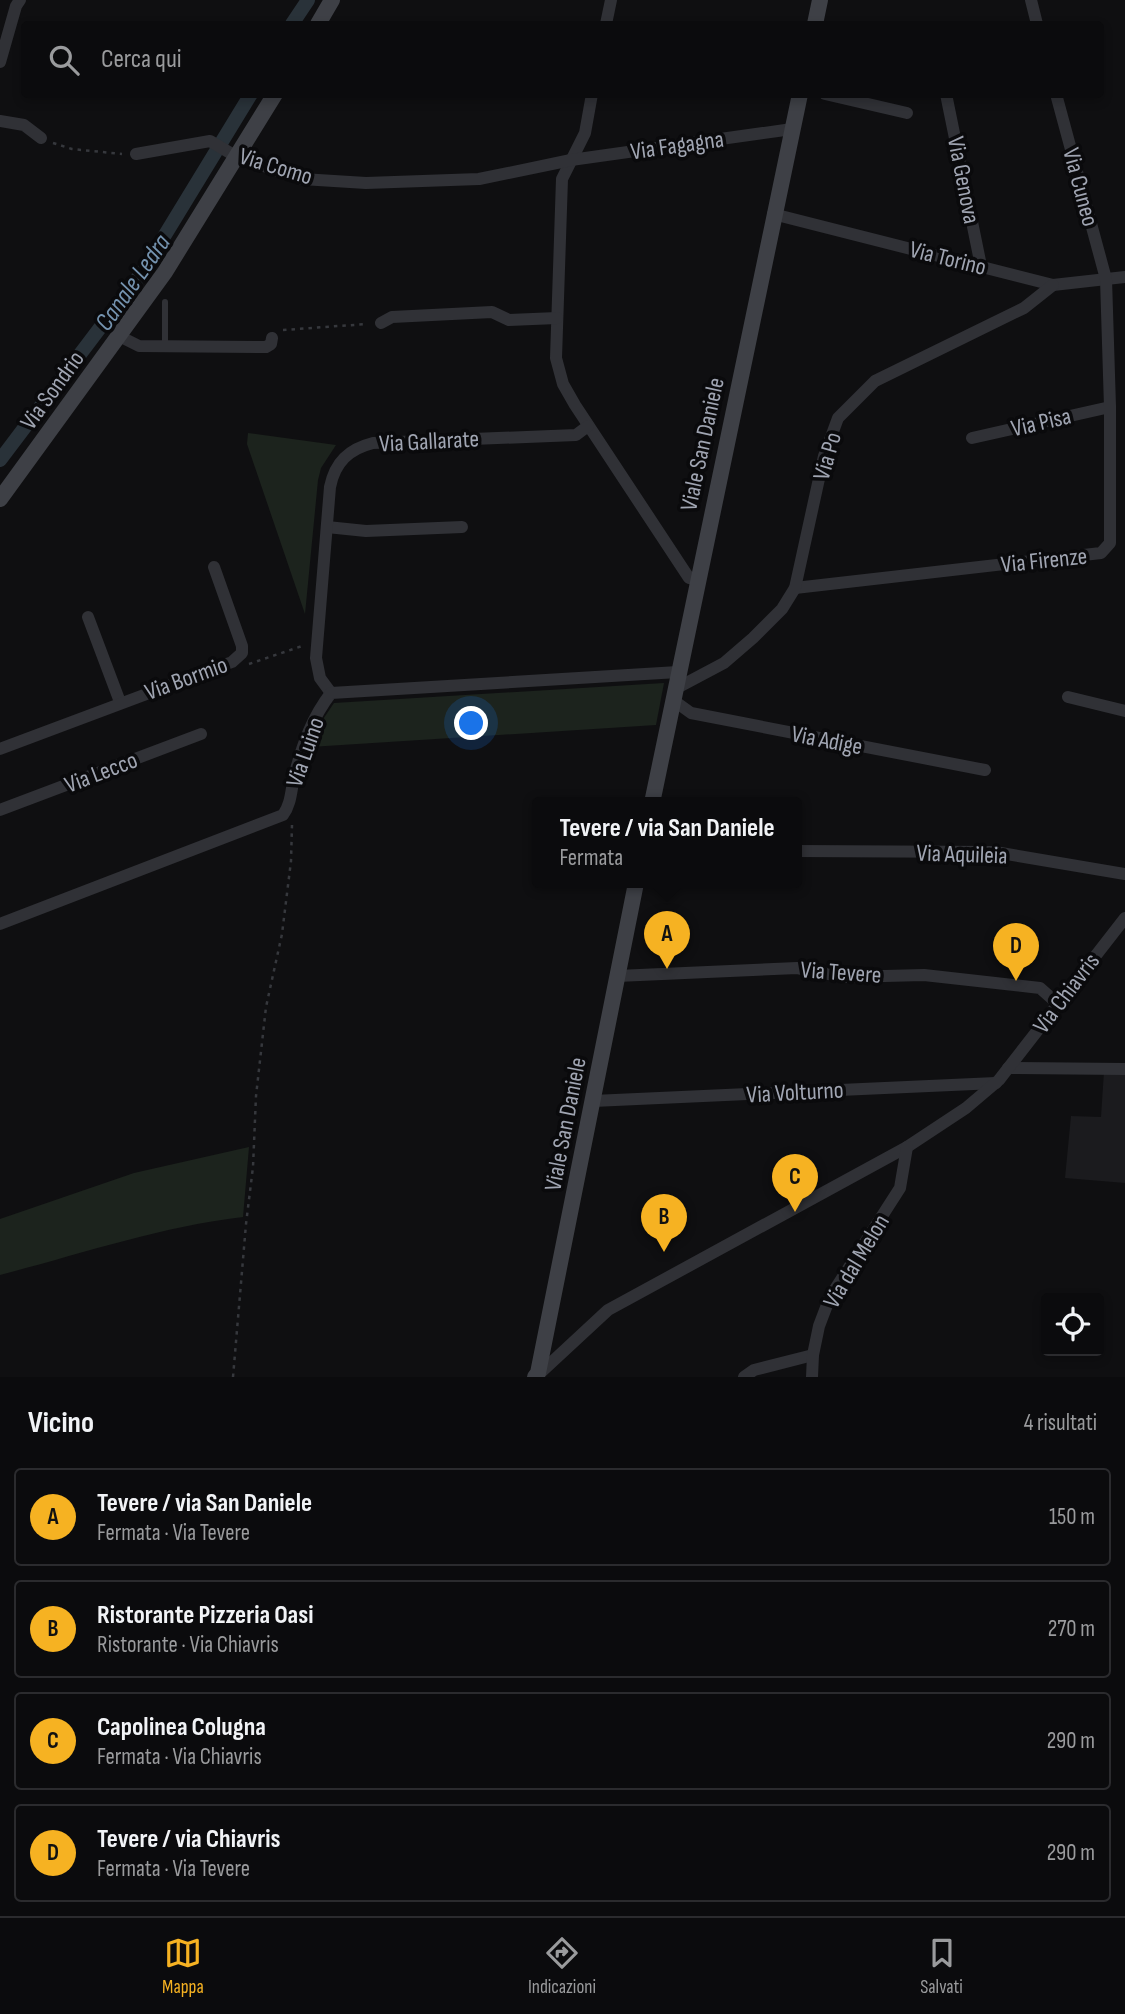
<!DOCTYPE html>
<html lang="it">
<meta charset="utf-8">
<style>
body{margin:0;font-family:"Sofia Sans Condensed",sans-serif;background:#19191b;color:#f1f3f6}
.controls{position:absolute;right:21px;bottom:21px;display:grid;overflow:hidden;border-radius:7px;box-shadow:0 4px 10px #0003}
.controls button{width:63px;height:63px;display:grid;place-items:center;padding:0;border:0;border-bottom:2px solid #2b2b2e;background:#0b0b0d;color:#f1f3f6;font:35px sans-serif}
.you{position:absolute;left:472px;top:724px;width:24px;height:24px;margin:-18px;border:5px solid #fff;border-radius:50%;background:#1a73e8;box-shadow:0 0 0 10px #1a73e833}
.badge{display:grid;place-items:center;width:46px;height:46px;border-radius:50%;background:#f6b222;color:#111;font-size:23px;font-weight:700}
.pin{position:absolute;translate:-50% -58px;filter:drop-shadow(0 2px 4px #0008)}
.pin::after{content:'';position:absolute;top:37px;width:24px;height:21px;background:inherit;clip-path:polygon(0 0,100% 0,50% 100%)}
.popup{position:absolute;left:532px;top:797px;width:270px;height:91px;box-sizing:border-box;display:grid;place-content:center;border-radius:7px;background:#0b0b0d;filter:drop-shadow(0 2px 5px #0005);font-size:23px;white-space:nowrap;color:#9a9b9d}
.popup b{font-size:26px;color:#f1f3f6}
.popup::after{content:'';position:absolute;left:50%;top:100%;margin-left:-14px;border:14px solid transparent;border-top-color:#0b0b0d}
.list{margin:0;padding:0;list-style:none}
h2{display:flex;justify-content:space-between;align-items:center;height:91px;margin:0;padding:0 28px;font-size:30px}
h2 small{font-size:23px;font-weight:400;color:#9a9b9d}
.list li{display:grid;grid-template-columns:46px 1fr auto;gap:21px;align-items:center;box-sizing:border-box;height:98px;margin:0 14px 14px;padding:0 14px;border:2px solid #2b2b2e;border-radius:7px}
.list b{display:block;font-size:26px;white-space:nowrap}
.list p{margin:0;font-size:23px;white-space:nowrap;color:#9a9b9d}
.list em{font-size:23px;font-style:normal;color:#9a9b9d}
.icon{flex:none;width:38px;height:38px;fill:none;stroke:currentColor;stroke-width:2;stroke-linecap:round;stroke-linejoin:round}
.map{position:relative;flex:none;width:1125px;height:1377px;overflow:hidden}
.search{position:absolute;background:#0b0b0d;box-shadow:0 4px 10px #0003;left:21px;right:21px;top:21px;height:77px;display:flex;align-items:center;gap:18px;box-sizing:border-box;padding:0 24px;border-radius:7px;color:#9a9b9d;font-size:26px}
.sheet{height:539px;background:#0b0b0d}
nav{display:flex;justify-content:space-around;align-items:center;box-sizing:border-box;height:98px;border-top:2px solid #2b2b2e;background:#0b0b0d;font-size:19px;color:#9a9b9d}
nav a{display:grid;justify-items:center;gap:4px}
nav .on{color:#f6b222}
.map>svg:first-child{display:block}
.built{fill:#1b1b1e}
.green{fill:#1c231d}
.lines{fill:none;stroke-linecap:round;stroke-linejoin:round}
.canal{stroke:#293239;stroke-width:14}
.path{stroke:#36383d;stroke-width:2.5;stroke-dasharray:3.5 5;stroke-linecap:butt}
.lane{stroke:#303136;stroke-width:6}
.street{stroke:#303136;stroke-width:12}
.secondary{stroke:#3e4046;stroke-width:16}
.labels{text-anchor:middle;stroke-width:7;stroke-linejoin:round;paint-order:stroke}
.street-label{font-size:24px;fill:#a0a5b2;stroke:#0a0a0c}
.water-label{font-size:26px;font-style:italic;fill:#7593af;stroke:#0a0a0c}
</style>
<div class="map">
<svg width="1125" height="1377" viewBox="0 0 1125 1377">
<rect width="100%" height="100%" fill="#0f0f11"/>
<path class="built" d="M1104 1071 1125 1072V1183L1065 1178 1071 1116 1101 1117Z"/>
<g class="green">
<path d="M248 433 336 445 321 468 318 480 305 614 247 444Z"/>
<path d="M664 683 656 725 310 747 313 734 334 703Z"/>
<path d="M249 1147 243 1217C159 1227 81 1254 0 1275V1219L134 1173Z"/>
</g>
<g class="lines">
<g class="canal">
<path d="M292 24 308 0"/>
<path d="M0 460 143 271 251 94"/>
</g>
<g class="path">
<path d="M53 143 72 149 122 154"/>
<path d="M283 330 367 324"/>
<path d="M249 664 305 645"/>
<path d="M233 1377 246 1224 253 1167 256 1096 266 1007 282 934 291 861 292 825"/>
</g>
<path class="lane" d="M165 345V302"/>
<g class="street">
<path d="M1031 0 1037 24"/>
<path d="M606 24 611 0"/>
<path d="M0 62 16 6 20 0"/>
<path d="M592 94 585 133 562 179 556 358 563 384 575 405 689 578 697 580"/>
<path d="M825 94 907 113"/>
<path d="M946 94 981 266"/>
<path d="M0 121 24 125 41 138"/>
<path d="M136 154 210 141 237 157 302 179 366 183 479 179 571 160 792 129"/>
<path d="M773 214 1053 285 1125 277"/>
<path d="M381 323 392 317 492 312 509 320 557 318"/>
<path d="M119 336 139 346 266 347 271 344 272 338"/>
<path d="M972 438 1110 407"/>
<path d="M327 527 366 531 462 527"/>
<path d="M795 588 1101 553 1110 543V407L1106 279 1056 94"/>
<path d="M88 617 120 702"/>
<path d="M675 689 724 663 753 638 782 609 795 588 824 456 838 418 875 381 1024 308 1053 285"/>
<path d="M331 693 320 678 316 658 330 487C335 462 349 449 373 443L576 435 588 426"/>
<path d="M1068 697 1125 711"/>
<path d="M673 700 691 713 985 770"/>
<path d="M0 749 232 662 242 653V646L214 567"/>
<path d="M0 810 201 734"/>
<path d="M796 851 995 852 1125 874"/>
<path d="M0 924 283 815C292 803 291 787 295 773 303 743 312 718 331 693L678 672"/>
<path d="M617 976 797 968 845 977 924 975 1040 988 1058 1004"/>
<path d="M1008 1068 1125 1069"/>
<path d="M593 1101 996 1083"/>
<path d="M538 1375 608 1310 907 1147 966 1108 999 1080 1125 918"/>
<path d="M744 1377 754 1370 813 1355"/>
<path d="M812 1377 813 1355 819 1326 830 1297 900 1188 907 1147"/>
</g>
<g class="secondary">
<path d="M318 24 332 0"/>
<path d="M815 24 820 0"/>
<path d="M0 499 165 272 275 94"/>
<path d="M652 803 800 94"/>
<path d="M535 1377 538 1373 636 883"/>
</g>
</g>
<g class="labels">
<g class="street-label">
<text transform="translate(677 145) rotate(-8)" y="8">Via Fagagna</text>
<text transform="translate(276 166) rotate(17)" y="8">Via Como</text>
<text transform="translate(964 180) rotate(79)" y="8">Via Genova</text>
<text transform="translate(1081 187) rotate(75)" y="8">Via Cuneo</text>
<text transform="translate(948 258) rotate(14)" y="8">Via Torino</text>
<text transform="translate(52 390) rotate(-54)" y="8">Via Sondrio</text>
<text transform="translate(1041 422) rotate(-13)" y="8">Via Pisa</text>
<text transform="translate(429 441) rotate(-3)" y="8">Via Gallarate</text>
<text transform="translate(702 444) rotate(-78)" y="8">Viale San Daniele</text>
<text transform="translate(827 456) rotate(-74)" y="8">Via Po</text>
<text transform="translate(1044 560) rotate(-6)" y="8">Via Firenze</text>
<text transform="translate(186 678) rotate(-20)" y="8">Via Bormio</text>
<text transform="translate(827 740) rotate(11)" y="8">Via Adige</text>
<text transform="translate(305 752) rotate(-71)" y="8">Via Luino</text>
<text transform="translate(101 772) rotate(-21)" y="8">Via Lecco</text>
<text transform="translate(962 854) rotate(2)" y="8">Via Aquileia</text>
<text transform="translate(841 972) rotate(4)" y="8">Via Tevere</text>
<text transform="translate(1066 993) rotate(-53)" y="8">Via Chiavris</text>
<text transform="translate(795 1092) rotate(-3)" y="8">Via Volturno</text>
<text transform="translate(565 1124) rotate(-79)" y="8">Viale San Daniele</text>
<text transform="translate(856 1261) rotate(-59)" y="8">Via dal Melon</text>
</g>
<g class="water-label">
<text transform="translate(132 282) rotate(-55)" y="9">Canale Ledra</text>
</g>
</g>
</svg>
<div class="controls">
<button><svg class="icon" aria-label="locate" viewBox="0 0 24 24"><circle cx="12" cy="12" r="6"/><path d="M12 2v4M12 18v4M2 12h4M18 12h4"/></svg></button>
</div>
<div class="you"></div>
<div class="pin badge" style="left:667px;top:969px">A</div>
<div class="popup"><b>Tevere / via San Daniele</b>Fermata</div>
<div class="pin badge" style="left:664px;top:1252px">B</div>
<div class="pin badge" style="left:795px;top:1212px">C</div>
<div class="pin badge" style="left:1016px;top:981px">D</div>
<div class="search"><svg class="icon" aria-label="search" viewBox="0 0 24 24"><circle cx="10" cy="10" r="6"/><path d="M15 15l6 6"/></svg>Cerca qui</div>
</div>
<section class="sheet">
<h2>Vicino<small>4 risultati</small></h2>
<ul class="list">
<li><span class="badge">A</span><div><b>Tevere / via San Daniele</b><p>Fermata · Via Tevere</p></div><em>150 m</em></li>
<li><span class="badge">B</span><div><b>Ristorante Pizzeria Oasi</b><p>Ristorante · Via Chiavris</p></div><em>270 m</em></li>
<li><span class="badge">C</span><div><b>Capolinea Colugna</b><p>Fermata · Via Chiavris</p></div><em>290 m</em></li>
<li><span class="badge">D</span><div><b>Tevere / via Chiavris</b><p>Fermata · Via Tevere</p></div><em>290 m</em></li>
</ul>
</section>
<nav>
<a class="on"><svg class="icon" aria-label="map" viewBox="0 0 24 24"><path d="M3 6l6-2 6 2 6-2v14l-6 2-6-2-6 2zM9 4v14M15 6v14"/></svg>Mappa</a>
<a><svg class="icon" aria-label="directions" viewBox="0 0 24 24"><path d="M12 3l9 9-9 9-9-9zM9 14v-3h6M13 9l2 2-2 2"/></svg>Indicazioni</a>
<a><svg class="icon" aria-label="saved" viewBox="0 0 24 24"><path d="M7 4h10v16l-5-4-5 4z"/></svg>Salvati</a>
</nav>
